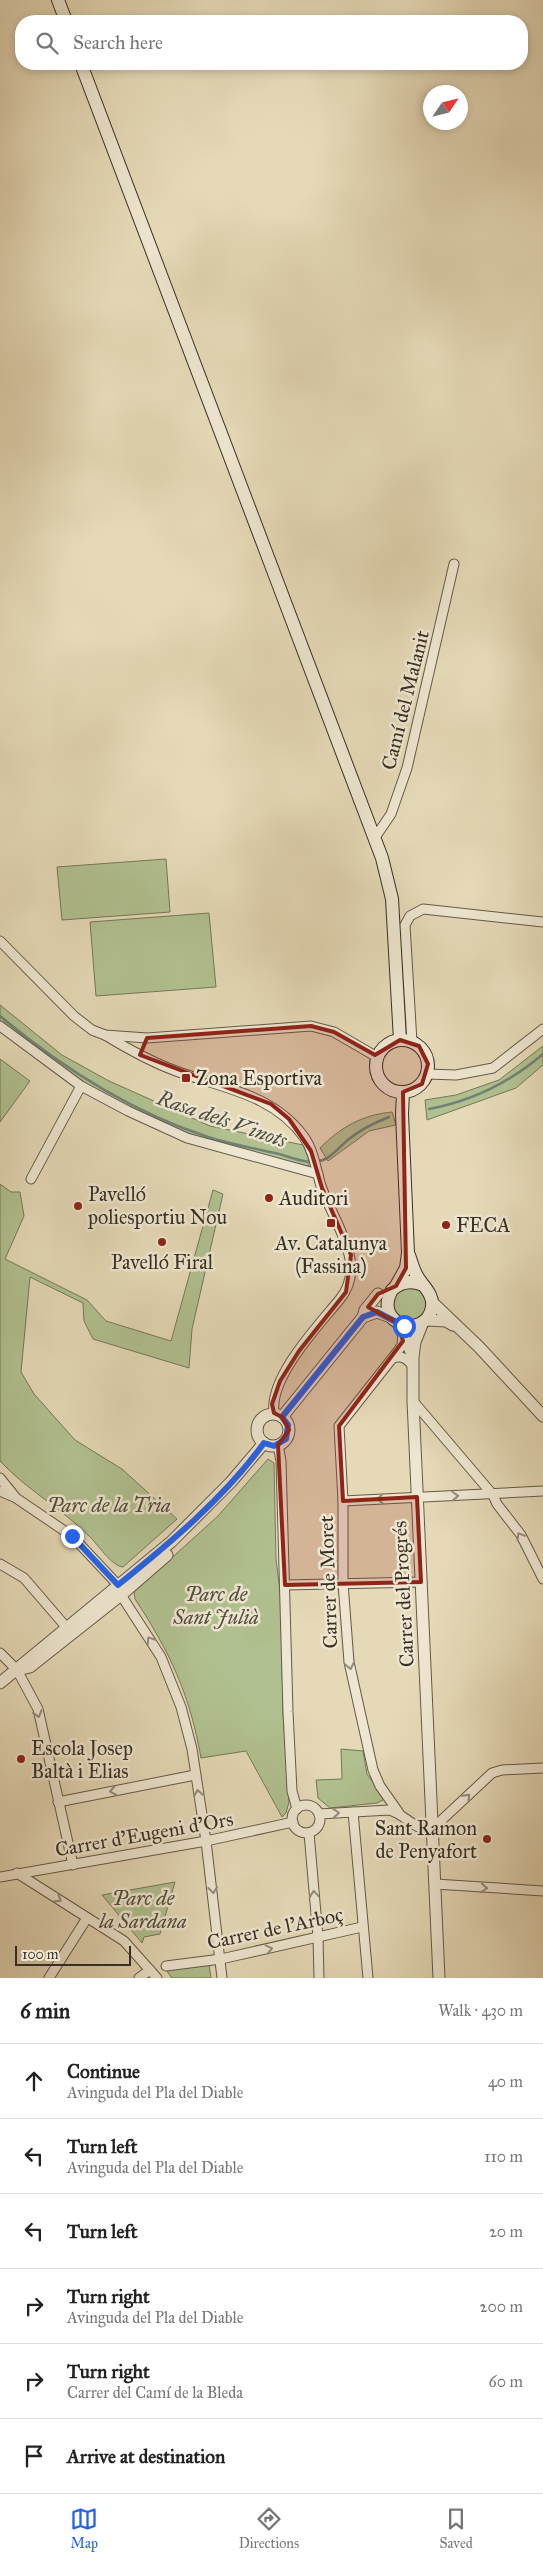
<!DOCTYPE html>
<meta charset="utf-8">
<style>
body{margin:0;font-family:"IM FELL Great Primer",serif;background:#f6f6f6;color:#222}
.compass{position:absolute;left:423px;top:85px;width:45px;height:45px;border-radius:50%;background:#fff;box-shadow:0 2px 8px #0003;rotate:55deg}
.scale{position:absolute;left:15px;bottom:12px;width:116px;box-sizing:border-box;padding-left:5px;border:2px solid #383025;border-top:0;font-size:14px;line-height:18px;white-space:nowrap;color:#383025;-webkit-text-stroke:4px #eee6d0;paint-order:stroke}
.stop{position:absolute;width:15px;height:15px;margin:-11px;border:4px solid #2563eb;border-radius:50%;background:#fff}
.stop.end{background:#2563eb;border-color:#fff;box-shadow:0 1px 5px #0008}
.list{margin:0;padding:0;list-style:none}
h2{display:flex;justify-content:space-between;align-items:center;height:65px;margin:0;padding:0 20px;font-size:21px}
h2 small{font-size:16px;font-weight:400;color:#767676}
.list li{display:grid;grid-template-columns:32px 1fr auto;gap:15px;align-items:center;box-sizing:border-box;height:75px;padding:0 20px;border-top:1px solid #e0e0e0}
.list b{display:block;font-size:19px;white-space:nowrap}
.list p{margin:0;font-size:16px;white-space:nowrap;color:#767676}
.list em{font-size:16px;font-style:normal;color:#767676}
.icon{flex:none;width:28px;height:28px;fill:none;stroke:currentColor;stroke-width:2;stroke-linecap:round;stroke-linejoin:round}
.map{position:relative;flex:none;width:543px;height:1978px;overflow:hidden}
.search{position:absolute;background:#fff;box-shadow:0 2px 8px #0003;left:15px;right:15px;top:15px;height:55px;display:flex;align-items:center;gap:12px;box-sizing:border-box;padding:0 18px;border-radius:20px;color:#767676;font-size:19px}
.sheet{height:515px;background:#fff}
nav{display:flex;justify-content:space-around;align-items:center;box-sizing:border-box;height:70px;border-top:1px solid #e0e0e0;background:#fff;font-size:14px;color:#767676}
nav a{display:grid;justify-items:center;gap:2px}
nav .on{color:#2563eb}
.map>svg:first-child{display:block}
.green{fill:#b1c090;stroke:#74785a}
.lines{fill:none;stroke-linecap:round;stroke-linejoin:round}
.stream{stroke:#708375;stroke-width:2.5}
.minor-casing{stroke:#635a4a;stroke-width:11}
.tertiary-casing{stroke:#635a4a;stroke-width:13}
.secondary-casing{stroke:#383025;stroke-width:14}
.minor{stroke:#eee6d0;stroke-width:9}
.tertiary{stroke:#eee6d0;stroke-width:11}
.secondary{stroke:#eee6d0;stroke-width:12}
.oneway{stroke:#938b7a}
.route{stroke:#2563eb;stroke-width:6}
.marked{fill:#8f2418;fill-opacity:0.2;stroke:#8f2418;stroke-width:4;stroke-linejoin:round}
.poi-dot{fill:#8f2418;stroke:#eee6d0;stroke-width:2}
.labels{text-anchor:middle;stroke-width:5;stroke-linejoin:round;paint-order:stroke}
.street-label{font-size:20px;fill:#383025;stroke:#eee6d0}
.poi-label{font-size:20px;fill:#383025;stroke:#eee6d0;text-anchor:start}
.park-label{font-size:20px;font-style:italic;fill:#504d3a;stroke:#eee6d0}
.water-label{font-size:21px;font-style:italic;fill:#4b4c40;stroke:#eee6d0}
</style>
<div class="map">
<svg width="543" height="1978" viewBox="0 0 543 1978">
<rect width="100%" height="100%" fill="#e5d9b7"/>
<filter id="stains"><feTurbulence type="fractalNoise" baseFrequency=".004" numOctaves="4"/><feColorMatrix values="0 0 0 0 .2 0 0 0 0 .09 0 0 0 0 .02 0 0 0 .5 -.17"/></filter>
<radialGradient id="worn" r=".72"><stop offset=".6" stop-color="#630" stop-opacity="0"/><stop offset="1" stop-color="#630" stop-opacity=".3"/></radialGradient>
<g class="green">
<path d="M166 859 170 912 62 920 57 867Z"/>
<path d="M209 913 216 987 96 996 90 922Z"/>
<path d="M0 1005 62 1055 109 1081 210 1126 303 1145 308 1157 309 1166C197 1148 86 1096 0 1021Z"/>
<path d="M543 1046V1065L516 1088 427 1120 425 1100 456 1095 499 1080Z"/>
<path d="M0 1059 30 1081 0 1122Z"/>
<path d="M392 1112 396 1125 369 1131 328 1161 320 1148C341 1127 362 1115 392 1112Z"/>
<path d="M0 1184 11 1192H20L24 1216 5 1259 87 1300 106 1321 171 1341 213 1190 223 1194 192 1329 189 1368 93 1339 84 1321 83 1303 30 1277 21 1372 34 1394 75 1440 122 1469 177 1519 123 1567C111 1566 98 1544 89 1536 61 1508 27 1490 0 1461Z"/>
<circle cx="410" cy="1304" r="17"/>
<path d="M268 1459 274 1463 276 1559 281 1599 283 1713 289 1802 286 1813 282 1817 246 1751 201 1758C190 1695 170 1652 135 1599L134 1592 218 1516Z"/>
<path d="M341 1749 363 1751 367 1774 385 1799 377 1803 330 1808 318 1798 316 1780 342 1779Z"/>
<path d="M175 1882 160 1934 144 1937 142 1943 102 1895Z"/>
<path d="M209 1965 211 1978H172L166 1970Z"/>
</g>
<g class="lines">
<g class="stream">
<path d="M0 1016C61 1067 132 1112 208 1137 230 1144 252 1148 275 1153 289 1156 308 1166 323 1160 332 1157 341 1145 349 1139 361 1129 374 1123 389 1117"/>
<path d="M429 1109C472 1101 509 1083 543 1054"/>
</g>
<defs>
<g id="minor">
<path d="M374 839 391 814 407 768 454 564"/>
<path d="M0 941 74 1016 92 1030 105 1035 147 1038 311 1026 334 1032 377 1057"/>
<path d="M0 1026 81 1086 128 1111 187 1138 318 1174"/>
<path d="M105 1035C128 1049 151 1062 176 1071 222 1088 273 1094 304 1137 314 1151 316 1170 321 1186 325 1197 330 1207 335 1218 347 1244 361 1273 340 1299 318 1326 269 1377 274 1413"/>
<path d="M412 1042 405 925 410 916 423 909 543 922"/>
<path d="M427 1074 456 1075 493 1068 543 1029"/>
<path d="M31 1179 81 1086"/>
<path d="M393 1358C403 1355 407 1359 413 1366"/>
<path d="M413 1401 493 1495 497 1504 521 1535 543 1579"/>
<path d="M278 1445 281 1461 288 1712 292 1791 297 1809"/>
<path d="M0 1478 16 1498 72 1536 118 1585"/>
<path d="M0 1491 14 1497"/>
<path d="M343 1501 543 1491"/>
<path d="M0 1564 24 1578 67 1628"/>
<path d="M285 1585 421 1582"/>
<path d="M121 1595 161 1657 181 1707 192 1749 206 1841 222 1978"/>
<path d="M0 1653 17 1670 38 1709 73 1865"/>
<path d="M58 1802 195 1775"/>
<circle cx="306" cy="1819" r="14"/>
<path d="M353 1812 368 1978"/>
<path d="M399 1813 380 1786 373 1770 349 1662 343 1583V1501L339 1426 398 1351 402 1345 403 1333"/>
<path d="M319 1814 389 1810C405 1814 414 1830 431 1830L492 1773 502 1770 543 1768"/>
<path d="M309 1833 318 1937 319 1978"/>
<path d="M17 1873 124 1941 157 1978"/>
<path d="M0 1877 206 1841 293 1822"/>
<path d="M435 1884 543 1891"/>
<path d="M166 1966 221 1959 362 1927"/>
<path d="M49 1978 87 1918"/>
<path d="M139 1978 150 1970"/>
</g>
<g id="tertiary">
<path d="M432 1302 479 1347 543 1416"/>
<path d="M363 1317 365 1310 378 1294"/>
<path d="M426 1320 446 1321 453 1325"/>
<path d="M423 1322 415 1342 413 1357V1401L439 1978"/>
<path d="M398 1323 413 1356"/>
<circle cx="273" cy="1430" r="16"/>
<path d="M282 1417 363 1317 377 1312 393 1318"/>
<path d="M17 1670 30 1667 121 1595 167 1555"/>
<path d="M0 1683 171 1542 231 1482 264 1443"/>
</g>
<g id="secondary">
<path d="M58 0 66 21"/>
<path d="M81 64 382 858 392 899 400 1040"/>
<circle cx="402" cy="1066" r="26"/>
<path d="M409 1255C411 1261 413 1268 416 1274 421 1285 434 1293 432 1307 426 1341 372 1325 392 1290 401 1281 411 1280 423 1285"/>
<path d="M396 1286 406 1268 408 1253 402 1114 403 1092"/>
</g>
</defs>
<use href="#minor" class="minor-casing"/>
<use href="#tertiary" class="tertiary-casing"/>
<use href="#secondary" class="secondary-casing"/>
<use href="#minor" class="minor"/>
<use href="#tertiary" class="tertiary"/>
<use href="#secondary" class="secondary"/>
</g>
<defs><path id="oneway-chevron" d="M-2-3.5L2.5 0L-2 3.5" fill="none" stroke-width="1.6" stroke-linecap="round" stroke-linejoin="round" transform="scale(1.25)"/></defs>
<g class="oneway">
<use href="#oneway-chevron" transform="translate(455 1496) rotate(-2)"/>
<use href="#oneway-chevron" transform="translate(380 1499) rotate(177)"/>
<use href="#oneway-chevron" transform="translate(520 1536) rotate(-122)"/>
<use href="#oneway-chevron" transform="translate(150 1640) rotate(-123)"/>
<use href="#oneway-chevron" transform="translate(350 1666) rotate(79)"/>
<use href="#oneway-chevron" transform="translate(38 1714) rotate(73)"/>
<use href="#oneway-chevron" transform="translate(113 1791) rotate(169)"/>
<use href="#oneway-chevron" transform="translate(198 1793) rotate(-100)"/>
<use href="#oneway-chevron" transform="translate(467 1797) rotate(-47)"/>
<use href="#oneway-chevron" transform="translate(336 1813) rotate(-5)"/>
<use href="#oneway-chevron" transform="translate(484 1888) rotate(5)"/>
<use href="#oneway-chevron" transform="translate(213 1890) rotate(83)"/>
<use href="#oneway-chevron" transform="translate(314 1894) rotate(-95)"/>
<use href="#oneway-chevron" transform="translate(58 1899) rotate(32)"/>
<use href="#oneway-chevron" transform="translate(269 1949) rotate(-13)"/>
</g>
<g class="lines">
<path class="route" d="M72 1536 118 1585C170 1543 224 1498 264 1443L274 1446 286 1439 288 1425 282 1417 363 1317 377 1312 404 1326"/>
</g>
<path class="marked" d="M311 1026 334 1032 375 1055 400 1040 419 1046 428 1064 422 1084 403 1092 406 1268 396 1286 378 1294 368 1307 398 1323 403 1341 339 1426 343 1501 417 1497 421 1582 285 1585 278 1445 289 1430 282 1417 274 1413 272 1404 280 1381 299 1351 346 1292 351 1255 322 1188 311 1151 289 1119 271 1104 140 1055 147 1038Z"/>
<g class="poi-dot">
<rect x="181" y="1073" width="10" height="10" rx="2.5"/>
<circle cx="269" cy="1198" r="5"/>
<circle cx="78" cy="1206" r="5"/>
<rect x="326" y="1218" width="10" height="10" rx="2.5"/>
<circle cx="446" cy="1225" r="5"/>
<circle cx="162" cy="1242" r="5"/>
<circle cx="21" cy="1759" r="5"/>
<circle cx="487" cy="1839" r="5"/>
</g>
<g class="labels">
<g class="street-label">
<text transform="translate(405 700) rotate(-76)" y="7">Camí del Malanit</text>
<text transform="translate(328 1582) rotate(-92)" y="7">Carrer de Moret</text>
<text transform="translate(403 1594) rotate(-93)" y="7">Carrer del Progrés</text>
<text transform="translate(144 1834) rotate(-10)" y="7">Carrer d'Eugeni d'Ors</text>
<text transform="translate(275 1928) rotate(-12)" y="7">Carrer de l'Arboç</text>
</g>
<g class="poi-label">
<text x="196" y="1085">Zona Esportiva</text>
<text x="88" y="1201">Pavelló<tspan x="88" dy="23">poliesportiu Nou</tspan></text>
<text x="279" y="1205">Auditori</text>
<text x="456" y="1232">FECA</text>
<text x="331" y="1250" text-anchor="middle">Av. Catalunya<tspan x="331" dy="23">(Fassina)</tspan></text>
<text x="162" y="1269" text-anchor="middle">Pavelló Firal</text>
<text x="31" y="1755">Escola Josep<tspan x="31" dy="23">Baltà i Elias</tspan></text>
<text x="477" y="1835" text-anchor="end">Sant Ramon<tspan x="477" dy="23">de Penyafort</tspan></text>
</g>
<g class="park-label">
<text x="109" y="1512">Parc de la Tria</text>
<text x="216" y="1601">Parc de<tspan x="216" dy="23">Sant Julià</tspan></text>
<text x="143" y="1905">Parc de<tspan x="143" dy="23">la Sardana</tspan></text>
</g>
<g class="water-label">
<text transform="translate(222 1119) rotate(19)" y="7">Rasa dels Vinots</text>
</g>
</g>
<rect width="100%" height="100%" filter="url(#stains)"/>
<rect width="100%" height="100%" fill="url(#worn)"/>
</svg>
<svg class="compass" viewBox="-18 -18 36 36"><path d="M0-13l5 13h-10z" fill="#e53935"/><path d="M0 13l5-13h-10z" fill="#767676"/></svg>
<div class="scale">100 m</div>
<div class="stop" style="left:404px;top:1326px"></div>
<div class="stop end" style="left:72px;top:1536px"></div>
<div class="search"><svg class="icon" aria-label="search" viewBox="0 0 24 24"><circle cx="10" cy="10" r="6"/><path d="M15 15l6 6"/></svg>Search here</div>
</div>
<section class="sheet">
<h2>6 min<small>Walk · 430 m</small></h2>
<ul class="list">
<li><svg class="icon" aria-label="ahead" viewBox="0 0 24 24"><path d="M12 20V5M6 11l6-6 6 6"/></svg><div><b>Continue</b><p>Avinguda del Pla del Diable</p></div><em>40 m</em></li>
<li><svg class="icon" aria-label="left" viewBox="0 0 24 24"><path d="M17 20v-9H6M10 6l-5 5 5 5"/></svg><div><b>Turn left</b><p>Avinguda del Pla del Diable</p></div><em>110 m</em></li>
<li><svg class="icon" aria-label="left" viewBox="0 0 24 24"><path d="M17 20v-9H6M10 6l-5 5 5 5"/></svg><div><b>Turn left</b></div><em>20 m</em></li>
<li><svg class="icon" aria-label="right" viewBox="0 0 24 24"><path d="M7 20v-9h11M14 6l5 5-5 5"/></svg><div><b>Turn right</b><p>Avinguda del Pla del Diable</p></div><em>200 m</em></li>
<li><svg class="icon" aria-label="right" viewBox="0 0 24 24"><path d="M7 20v-9h11M14 6l5 5-5 5"/></svg><div><b>Turn right</b><p>Carrer del Camí de la Bleda</p></div><em>60 m</em></li>
<li><svg class="icon" aria-label="arrive" viewBox="0 0 24 24"><path d="M6 21V4h12l-3 4 3 4H6"/></svg><div><b>Arrive at destination</b></div></li>
</ul>
</section>
<nav>
<a class="on"><svg class="icon" aria-label="map" viewBox="0 0 24 24"><path d="M3 6l6-2 6 2 6-2v14l-6 2-6-2-6 2zM9 4v14M15 6v14"/></svg>Map</a>
<a><svg class="icon" aria-label="directions" viewBox="0 0 24 24"><path d="M12 3l9 9-9 9-9-9zM9 14v-3h6M13 9l2 2-2 2"/></svg>Directions</a>
<a><svg class="icon" aria-label="saved" viewBox="0 0 24 24"><path d="M7 4h10v16l-5-4-5 4z"/></svg>Saved</a>
</nav>
